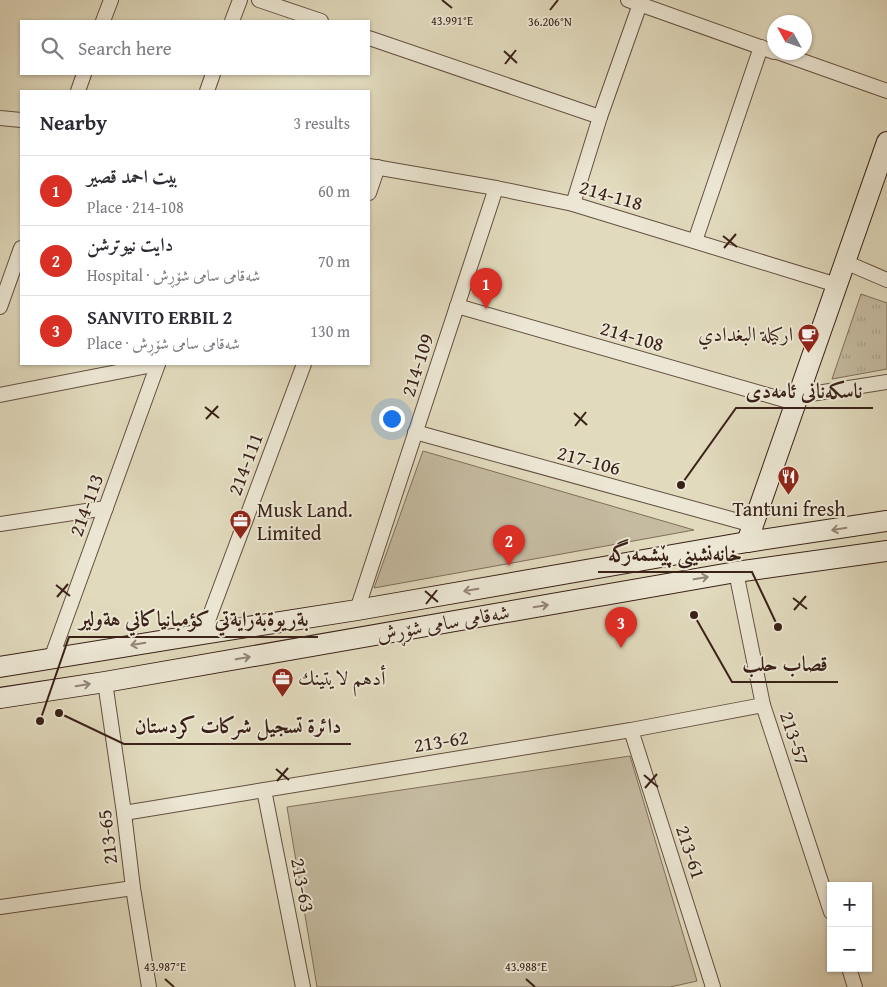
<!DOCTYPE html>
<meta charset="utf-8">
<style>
body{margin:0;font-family:"Gentium Book Plus",Amiri,serif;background:#f7f7f7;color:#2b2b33}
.controls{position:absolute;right:15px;bottom:15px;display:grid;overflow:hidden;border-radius:0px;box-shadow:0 1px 4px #0004}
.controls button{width:45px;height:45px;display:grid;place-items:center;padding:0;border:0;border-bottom:1px solid #e1e1e2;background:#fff;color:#2b2b33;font:25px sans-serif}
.compass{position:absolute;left:767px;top:15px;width:45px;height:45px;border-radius:50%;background:#fff;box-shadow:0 1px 4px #0004;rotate:310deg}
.you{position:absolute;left:391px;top:418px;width:18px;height:18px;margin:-12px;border:4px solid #fff;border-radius:50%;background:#1a73e8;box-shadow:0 0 0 8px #1a73e833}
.badge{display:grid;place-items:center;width:32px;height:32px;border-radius:50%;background:#d93025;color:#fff;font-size:16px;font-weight:700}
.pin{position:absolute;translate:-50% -41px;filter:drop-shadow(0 1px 2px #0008)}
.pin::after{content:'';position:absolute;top:26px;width:18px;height:15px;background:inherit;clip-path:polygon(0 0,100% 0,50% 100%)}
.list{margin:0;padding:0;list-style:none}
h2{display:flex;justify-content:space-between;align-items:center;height:65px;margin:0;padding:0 20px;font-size:21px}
h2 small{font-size:16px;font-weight:400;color:#7c7c81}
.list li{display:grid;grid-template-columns:32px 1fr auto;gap:15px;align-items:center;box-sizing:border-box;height:70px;padding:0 20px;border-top:1px solid #e1e1e2}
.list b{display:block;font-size:19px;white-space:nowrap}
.list p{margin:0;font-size:16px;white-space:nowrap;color:#7c7c81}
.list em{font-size:16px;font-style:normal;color:#7c7c81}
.icon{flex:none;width:28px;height:28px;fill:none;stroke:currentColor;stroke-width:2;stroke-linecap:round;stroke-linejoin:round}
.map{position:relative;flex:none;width:887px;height:987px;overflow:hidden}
.search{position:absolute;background:#fff;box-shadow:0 1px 4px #0004;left:20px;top:20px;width:350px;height:55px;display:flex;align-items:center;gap:12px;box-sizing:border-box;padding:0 18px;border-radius:0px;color:#7c7c81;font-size:19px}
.panel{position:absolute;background:#fff;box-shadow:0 1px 4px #0004;left:20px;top:90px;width:350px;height:275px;border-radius:0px}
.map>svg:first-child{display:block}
.grass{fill:url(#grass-tufts);stroke:#806e5c}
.park{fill:#c5bba1;stroke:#806e5c}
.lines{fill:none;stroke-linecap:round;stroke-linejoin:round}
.street-casing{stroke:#644f41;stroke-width:16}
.secondary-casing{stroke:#3a2118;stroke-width:22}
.street{stroke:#ece7d4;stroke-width:14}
.secondary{stroke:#ece7d4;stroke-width:20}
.oneway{stroke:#938476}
.ticks{fill:none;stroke:#3a2118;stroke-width:2}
.labels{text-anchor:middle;stroke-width:4;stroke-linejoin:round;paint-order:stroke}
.street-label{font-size:20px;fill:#3a2118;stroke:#ece7d4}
.poi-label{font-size:20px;fill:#3a2118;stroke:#ece7d4;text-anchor:start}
.ticks-label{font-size:12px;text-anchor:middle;fill:#3a2118;stroke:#ece7d4;stroke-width:4;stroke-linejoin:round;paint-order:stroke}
.leader{fill:none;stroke:#3a2118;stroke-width:2}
.callout-dot{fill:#3a2118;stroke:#ece7d4;stroke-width:2}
.callout-label{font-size:21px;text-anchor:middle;font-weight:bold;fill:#3a2118;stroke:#ece7d4;stroke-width:4;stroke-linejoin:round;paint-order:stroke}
</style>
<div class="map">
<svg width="887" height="987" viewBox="0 0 887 987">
<defs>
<pattern id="grass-tufts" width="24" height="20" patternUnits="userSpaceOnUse" patternTransform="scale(1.25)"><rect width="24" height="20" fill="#c5bba1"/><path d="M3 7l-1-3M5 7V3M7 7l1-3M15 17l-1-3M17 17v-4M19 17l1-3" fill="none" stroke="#aaa08a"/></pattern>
</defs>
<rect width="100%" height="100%" fill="#e1dabd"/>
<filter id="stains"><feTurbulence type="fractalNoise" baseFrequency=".004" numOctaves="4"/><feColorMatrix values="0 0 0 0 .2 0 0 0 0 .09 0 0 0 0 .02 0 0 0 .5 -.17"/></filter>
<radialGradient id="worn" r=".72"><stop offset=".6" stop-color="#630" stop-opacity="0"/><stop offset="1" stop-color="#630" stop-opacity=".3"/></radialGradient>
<path class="grass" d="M861 294 887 303V369L832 379Z"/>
<g class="park">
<path d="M423 451 694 530 374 588Z"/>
<path d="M630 756 697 981 670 987H317L287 807Z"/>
</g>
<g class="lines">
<defs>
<g id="street">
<path d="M259 0 321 21"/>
<path d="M628 0 774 52"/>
<path d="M103 21 111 0"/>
<path d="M232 21 240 0"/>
<path d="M369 38 600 117"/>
<path d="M777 52 887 91"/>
<path d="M78 91 84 74"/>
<path d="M207 91 213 74"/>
<path d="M0 118 21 120"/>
<path d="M369 166 496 188 573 204 837 285"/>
<path d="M369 193 378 167"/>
<path d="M573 204 600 117 640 4"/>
<path d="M695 241 761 47"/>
<path d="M845 262 887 280"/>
<path d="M457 306 795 403"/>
<path d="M0 307 21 248"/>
<path d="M0 395 158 364"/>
<path d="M798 396 887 382"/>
<path d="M415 432 753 525"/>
<path d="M0 524 106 508"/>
<path d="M736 572 763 705 831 912"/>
<path d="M357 610 496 188"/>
<path d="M203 634 304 364"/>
<path d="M51 659 158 364"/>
<path d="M105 682 124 813 133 888 149 987"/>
<path d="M631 730 713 987"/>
<path d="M264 790 303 987"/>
<path d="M124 813 631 730 763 705"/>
<path d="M0 907 133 888"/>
<path d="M849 968 855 987"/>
</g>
<g id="secondary">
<path d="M747 542 887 142"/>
<path d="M0 667 203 634 357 610 747 542 887 521"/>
<path d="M0 698 105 682 736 572 887 551"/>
</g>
</defs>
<use href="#street" class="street-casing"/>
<use href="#secondary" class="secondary-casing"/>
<use href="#street" class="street"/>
<use href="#secondary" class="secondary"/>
</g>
<defs><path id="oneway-shaft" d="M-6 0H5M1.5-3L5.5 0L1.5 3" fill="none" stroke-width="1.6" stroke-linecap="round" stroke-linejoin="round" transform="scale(1.25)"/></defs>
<g class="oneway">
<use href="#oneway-shaft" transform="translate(839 529) rotate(171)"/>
<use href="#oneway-shaft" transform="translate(701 578) rotate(-10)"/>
<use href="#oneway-shaft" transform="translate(471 590) rotate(170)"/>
<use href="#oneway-shaft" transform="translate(541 606) rotate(-10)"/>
<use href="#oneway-shaft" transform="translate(138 644) rotate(170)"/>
<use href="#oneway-shaft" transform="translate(243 658) rotate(-10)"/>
<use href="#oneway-shaft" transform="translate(83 685) rotate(-9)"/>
</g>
<path class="ticks" d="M442 0 452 8M550 10 558 0M504 51 517 63M505 64 516 50M723 236 737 247M724 248 736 234M205 407 219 418M574 413 587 425M206 419 218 406M575 426 586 412M56 585 70 596M425 591 438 602M57 597 68 584M793 598 807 609M426 604 437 590M794 610 806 596M276 769 289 780M644 775 658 787M277 781 288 768M645 788 657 774M165 979 174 987M526 979 535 987"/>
<defs>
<symbol id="cafe-pin" viewBox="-11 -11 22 30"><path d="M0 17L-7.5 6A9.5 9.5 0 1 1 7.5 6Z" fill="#8f2418" stroke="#ece7d4"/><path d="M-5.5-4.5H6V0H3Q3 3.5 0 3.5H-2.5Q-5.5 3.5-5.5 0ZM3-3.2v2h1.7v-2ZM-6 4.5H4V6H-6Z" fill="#fff"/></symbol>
<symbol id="restaurant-pin" viewBox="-11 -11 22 30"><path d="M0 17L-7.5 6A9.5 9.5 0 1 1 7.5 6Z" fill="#8f2418" stroke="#ece7d4"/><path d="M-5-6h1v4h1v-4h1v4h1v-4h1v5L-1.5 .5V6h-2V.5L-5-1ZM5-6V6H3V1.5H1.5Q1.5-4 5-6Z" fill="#fff"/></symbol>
<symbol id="office-pin" viewBox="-11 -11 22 30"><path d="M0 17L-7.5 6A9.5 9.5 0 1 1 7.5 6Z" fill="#8f2418" stroke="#ece7d4"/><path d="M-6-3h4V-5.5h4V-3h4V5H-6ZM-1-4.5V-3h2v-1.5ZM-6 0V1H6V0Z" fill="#fff"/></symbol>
</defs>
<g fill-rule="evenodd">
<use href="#cafe-pin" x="796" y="322" width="25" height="34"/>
<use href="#restaurant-pin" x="776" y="464" width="25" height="34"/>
<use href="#office-pin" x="228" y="508" width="25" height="34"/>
<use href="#office-pin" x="270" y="666" width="25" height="34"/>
</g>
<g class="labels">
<g class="street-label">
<text transform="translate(611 195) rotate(16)" y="7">214-118</text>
<text transform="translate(632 336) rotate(16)" y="7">214-108</text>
<text transform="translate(417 365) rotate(-72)" y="7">214-109</text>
<text transform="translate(589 460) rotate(15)" y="7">217-106</text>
<text transform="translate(245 464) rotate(-69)" y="7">214-111</text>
<text transform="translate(86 505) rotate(-70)" y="7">214-113</text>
<text transform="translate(443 623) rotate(-10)" y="7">شەقامی سامی شۆڕش</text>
<text transform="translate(795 738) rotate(72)" y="7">213-57</text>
<text transform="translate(441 741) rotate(-9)" y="7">213-62</text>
<text transform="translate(107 837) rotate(-97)" y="7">213-65</text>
<text transform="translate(691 852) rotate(72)" y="7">213-61</text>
<text transform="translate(303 885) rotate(79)" y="7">213-63</text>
</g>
<g class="poi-label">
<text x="793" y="341" text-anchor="end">اركيلة البغدادي</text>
<text x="789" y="516" text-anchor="middle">Tantuni fresh</text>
<text x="257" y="517">Musk Land.<tspan x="257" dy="23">Limited</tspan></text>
<text x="298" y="685">أدهم لايتينك</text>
</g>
</g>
<g class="ticks-label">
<text x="452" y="25">43.991°E</text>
<text x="550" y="26">36.206°N</text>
<text x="165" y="971">43.987°E</text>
<text x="526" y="971">43.988°E</text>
</g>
<path class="leader" d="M681 485L736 408H873M778 627L752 572H598M40 721L69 637H318M694 615L732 682H838M59 713L124 744H351"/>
<g class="callout-dot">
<circle cx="681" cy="485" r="5"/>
<circle cx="778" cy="627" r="5"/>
<circle cx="40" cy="721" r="5"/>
<circle cx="694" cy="615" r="5"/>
<circle cx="59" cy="713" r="5"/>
</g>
<g class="callout-label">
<text x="804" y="398">ناسکەنانی ئامەدی</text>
<text x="675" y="561">خانەنشینی پێشمەرگە</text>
<text x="194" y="626">بةريوةبةرايةتي كؤمبانياكاني هةولير</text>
<text x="785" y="671">قصاب حلب</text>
<text x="238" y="733">دائرة تسجيل شركات كردستان</text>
</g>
<rect width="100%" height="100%" filter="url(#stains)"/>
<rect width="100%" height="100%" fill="url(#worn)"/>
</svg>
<div class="controls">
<button>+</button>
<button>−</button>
</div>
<svg class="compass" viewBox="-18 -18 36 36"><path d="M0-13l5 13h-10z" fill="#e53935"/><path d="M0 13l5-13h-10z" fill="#7c7c81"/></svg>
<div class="you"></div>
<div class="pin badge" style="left:486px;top:309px">1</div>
<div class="pin badge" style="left:509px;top:566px">2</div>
<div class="pin badge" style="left:621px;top:648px">3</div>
<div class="search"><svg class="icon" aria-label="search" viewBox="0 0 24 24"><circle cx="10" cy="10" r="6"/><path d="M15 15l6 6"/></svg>Search here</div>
<section class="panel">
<h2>Nearby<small>3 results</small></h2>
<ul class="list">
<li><span class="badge">1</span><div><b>بيت احمد قصير</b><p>Place · 214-108</p></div><em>60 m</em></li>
<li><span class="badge">2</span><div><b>دايت نيوترشن</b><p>Hospital · شەقامی سامی شۆڕش</p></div><em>70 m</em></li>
<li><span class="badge">3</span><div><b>SANVITO ERBIL 2</b><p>Place · شەقامی سامی شۆڕش</p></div><em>130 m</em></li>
</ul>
</section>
</div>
